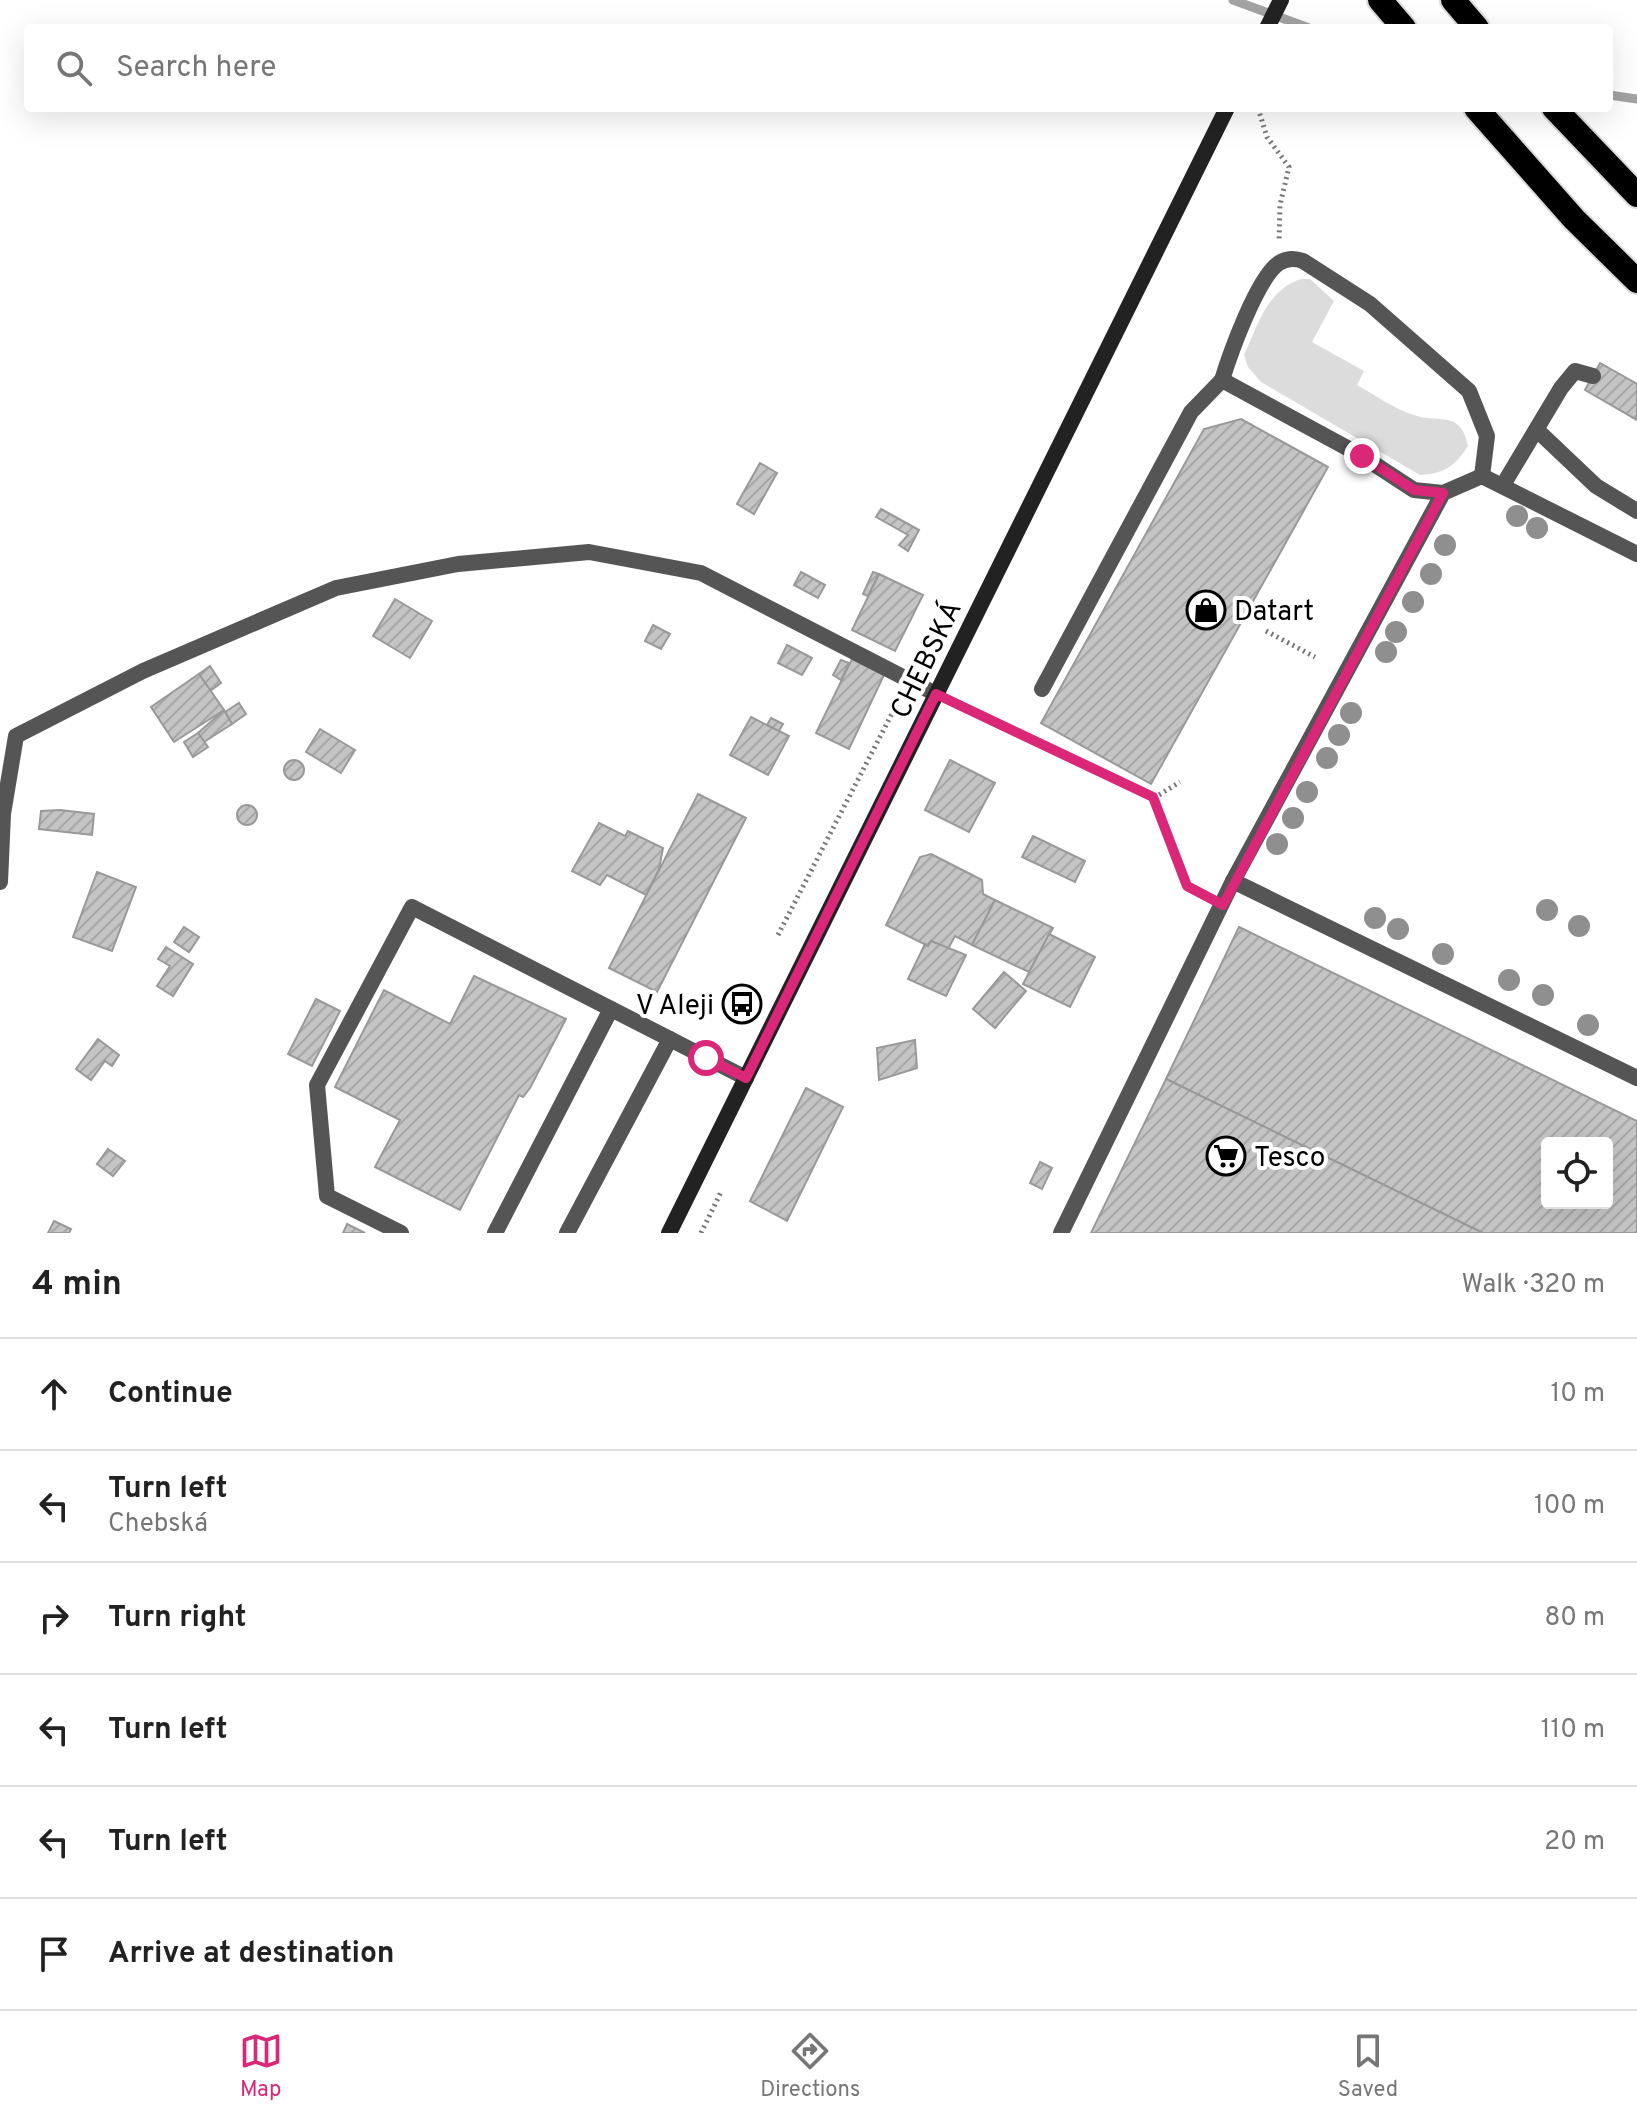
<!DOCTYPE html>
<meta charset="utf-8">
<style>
body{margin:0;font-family:Overpass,sans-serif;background:#f6f6f6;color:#222}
.controls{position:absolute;right:24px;bottom:24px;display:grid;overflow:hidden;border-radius:8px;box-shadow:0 8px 32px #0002}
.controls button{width:72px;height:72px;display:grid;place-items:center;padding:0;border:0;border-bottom:2px solid #e0e0e0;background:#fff;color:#222;font:40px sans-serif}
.stop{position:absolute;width:24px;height:24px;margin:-18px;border:6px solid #db2777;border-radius:50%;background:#fff}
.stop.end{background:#db2777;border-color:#fff;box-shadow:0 2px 8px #0008}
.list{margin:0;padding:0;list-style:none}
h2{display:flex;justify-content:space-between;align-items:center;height:104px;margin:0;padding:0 32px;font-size:34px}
h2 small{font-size:26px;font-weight:400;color:#767676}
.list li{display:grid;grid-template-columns:52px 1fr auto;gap:24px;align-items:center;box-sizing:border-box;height:112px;padding:0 32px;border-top:2px solid #e0e0e0}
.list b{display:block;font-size:30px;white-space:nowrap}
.list p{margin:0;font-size:26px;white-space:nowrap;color:#767676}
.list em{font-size:26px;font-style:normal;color:#767676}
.icon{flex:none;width:44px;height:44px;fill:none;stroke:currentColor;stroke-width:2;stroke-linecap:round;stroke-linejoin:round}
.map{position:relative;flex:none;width:1637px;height:1233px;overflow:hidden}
.search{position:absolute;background:#fff;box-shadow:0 8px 32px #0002;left:24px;right:24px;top:24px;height:88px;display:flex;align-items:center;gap:20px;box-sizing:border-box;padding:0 28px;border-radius:8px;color:#767676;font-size:30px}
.sheet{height:776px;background:#fff}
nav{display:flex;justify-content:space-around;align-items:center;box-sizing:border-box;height:112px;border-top:2px solid #e0e0e0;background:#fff;font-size:22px;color:#767676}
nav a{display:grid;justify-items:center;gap:4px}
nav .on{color:#db2777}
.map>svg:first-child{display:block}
.green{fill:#dcdcdc}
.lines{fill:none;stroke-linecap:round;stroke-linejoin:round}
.stream{stroke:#a3a3a3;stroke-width:9}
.building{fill:url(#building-hatch);stroke:#999;stroke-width:2;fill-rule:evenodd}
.highway-casing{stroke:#dbdbdb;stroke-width:28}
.path{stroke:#777;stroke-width:5;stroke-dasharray:2 4;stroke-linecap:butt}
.lane{stroke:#555;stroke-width:16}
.street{stroke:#555;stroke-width:16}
.secondary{stroke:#222;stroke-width:16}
.highway{stroke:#000;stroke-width:24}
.tree{fill:#8f8f8f}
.route{stroke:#db2777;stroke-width:10}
.labels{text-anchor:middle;stroke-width:8;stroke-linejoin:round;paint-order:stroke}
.poi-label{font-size:28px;fill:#000;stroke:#fff;text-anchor:start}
.street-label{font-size:28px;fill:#000;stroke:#fff}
</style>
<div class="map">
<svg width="1637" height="1233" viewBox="0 0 1637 1233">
<defs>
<pattern id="building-hatch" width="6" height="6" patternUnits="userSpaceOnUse" patternTransform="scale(2)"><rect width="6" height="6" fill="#c4c4c4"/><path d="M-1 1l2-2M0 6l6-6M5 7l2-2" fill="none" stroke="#a7a7a7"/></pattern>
</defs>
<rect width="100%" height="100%" fill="#fff"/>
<path class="green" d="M1301 279H1310L1334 301 1312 342 1364 371 1357 385C1375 395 1394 409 1414 415 1439 424 1461 409 1468 446 1455 466 1444 474 1420 475L1261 382 1248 367 1244 355C1258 325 1267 290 1301 279Z"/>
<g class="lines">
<g class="stream">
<path d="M1233 0 1309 28"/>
<path d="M1609 95 1637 99"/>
</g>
</g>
<g class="building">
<path d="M1600 363 1637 384V420L1585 390Z"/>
<path d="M1241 419 1328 467 1151 784 1041 723 1204 429Z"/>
<path d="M760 463 777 473 754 514 737 504Z"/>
<path d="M881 509 919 530 908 551 899 545 908 535 876 517Z"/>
<path d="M801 572 825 585 818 598 794 585Z"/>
<path d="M873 572 879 574 868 596 863 594Z"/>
<path d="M879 574 923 595 895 651 852 630Z"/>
<path d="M395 599 432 621 410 658 373 636Z"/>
<path d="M653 625 670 634 661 649 645 641Z"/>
<path d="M787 645 812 658 802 675 778 663Z"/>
<path d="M852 659 884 675 849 749 816 733Z"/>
<path d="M841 660 849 663 841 680 833 675Z"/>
<path d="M210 666 221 683 210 691 199 674Z"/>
<path d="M199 674 224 710 174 742 151 707Z"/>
<path d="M239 703 246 714 232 724 225 712Z"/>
<path d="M224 710 232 724 204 742 198 733Z"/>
<path d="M751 717 789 736 768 775 730 755Z"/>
<path d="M771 718 783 724 779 731 767 725Z"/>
<path d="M320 729 355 750 341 773 306 752Z"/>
<path d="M198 733 208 747 193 757 184 742Z"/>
<circle cx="294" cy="770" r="10"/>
<path d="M950 760 995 783 969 832 925 810Z"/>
<path d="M698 794 746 818 657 992 609 968Z"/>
<circle cx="247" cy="815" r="10"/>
<path d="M60 810 94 814 92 835 39 829 41 811Z"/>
<path d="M599 823 625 836 628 831 663 848 659 869 646 895 607 875 600 885 572 871Z"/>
<path d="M1033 836 1085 861 1075 882 1022 857Z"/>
<path d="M931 854 982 880 983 894 995 900 972 945 955 936 948 949 931 941 928 946 886 925 920 857Z"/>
<path d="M97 872 136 887 112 951 73 937Z"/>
<path d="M995 900 1053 928 1029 972 972 945Z"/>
<path d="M184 927 199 937 189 952 174 942Z"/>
<path d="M1239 927 1637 1121V1233H1483L1166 1079ZM1547 1143H1607V1203H1547Z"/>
<path d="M1049 934 1095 957 1070 1007 1023 984Z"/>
<path d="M931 941 966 955 946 996 908 979 925 944 928 946Z"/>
<path d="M166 947 193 964 173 996 157 986 170 966 158 959Z"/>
<path d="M1004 972 1026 991 995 1028 973 1009Z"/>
<path d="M474 976 566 1019 530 1088 523 1097 519 1095 460 1210 375 1167 400 1120 335 1087 384 990 450 1024Z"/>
<path d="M316 999 340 1011 312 1066 288 1054Z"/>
<path d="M98 1039 119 1055 112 1066 105 1061 91 1080 76 1069Z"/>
<path d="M915 1040 917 1068 879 1080 877 1048Z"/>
<path d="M1166 1079 1483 1233H1091Z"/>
<path d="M806 1088 843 1107 787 1221 750 1201Z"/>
<path d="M108 1149 125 1161 113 1176 97 1164Z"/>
<path d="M1040 1162 1052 1168 1042 1189 1030 1183Z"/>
<path d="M54 1221 71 1229 69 1233H48Z"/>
<path d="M347 1224 365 1233H343Z"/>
</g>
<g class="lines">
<defs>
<g id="highway">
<path d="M1380 0 1404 28"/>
<path d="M1453 0 1477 28"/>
<path d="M1476 108 1574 219 1637 281"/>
<path d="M1554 108 1637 195"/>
</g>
</defs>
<use href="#highway" class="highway-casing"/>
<g class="path">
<path d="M1258 108 1267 137 1289 167 1280 205 1279 242"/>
<path d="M1266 631 1315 657"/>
<path d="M955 703 1153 797 1187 886 1204 895"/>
<path d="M1154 798 1180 782"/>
<path d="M778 935 900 698"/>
<path d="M701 1233 721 1192"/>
</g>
<g class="lane">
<path d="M1222 380C1230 354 1257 278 1279 263 1287 258 1295 258 1303 261L1370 304 1469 391 1487 436 1482 476"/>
<path d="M1538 431 1596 486 1637 511"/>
<path d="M1503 485 1561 388 1575 371 1593 376"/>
<path d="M1042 689 1191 412 1222 380 1362 456 1414 490 1443 493"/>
<path d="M1233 881 1637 1078"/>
<path d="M401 1233 327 1196 317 1085 412 907 746 1078"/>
<path d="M495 1233 611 1009"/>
<path d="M567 1233 670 1039"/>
<path d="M1061 1233 1233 881 1443 493 1482 476 1637 554"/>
</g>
<path class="street" d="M0 882 3 814 16 736 143 671 336 588 458 564 589 552 701 573 936 694"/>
<g class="secondary">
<path d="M1267 28 1281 0"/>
<path d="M669 1233 1227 108"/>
</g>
<use href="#highway" class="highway"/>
</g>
<g class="tree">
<circle cx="1517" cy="516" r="11"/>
<circle cx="1537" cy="528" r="11"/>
<circle cx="1445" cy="545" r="11"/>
<circle cx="1431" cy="574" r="11"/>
<circle cx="1413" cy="602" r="11"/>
<circle cx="1396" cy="632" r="11"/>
<circle cx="1386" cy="652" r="11"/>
<circle cx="1351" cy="713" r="11"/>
<circle cx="1339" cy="735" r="11"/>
<circle cx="1327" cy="758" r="11"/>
<circle cx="1307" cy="792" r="11"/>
<circle cx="1293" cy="818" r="11"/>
<circle cx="1277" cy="844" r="11"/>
<circle cx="1547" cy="910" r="11"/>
<circle cx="1375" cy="918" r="11"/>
<circle cx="1579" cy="926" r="11"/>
<circle cx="1398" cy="929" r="11"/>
<circle cx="1443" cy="954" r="11"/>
<circle cx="1509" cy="980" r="11"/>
<circle cx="1543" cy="995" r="11"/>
<circle cx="1588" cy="1025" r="11"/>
</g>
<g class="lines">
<path class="route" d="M706 1058 746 1078 936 694 1153 797 1187 886 1223 905 1443 493 1414 490 1362 456"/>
</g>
<defs>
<symbol id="shop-ring" viewBox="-11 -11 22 22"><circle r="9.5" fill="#fff" stroke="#000" stroke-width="1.5"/><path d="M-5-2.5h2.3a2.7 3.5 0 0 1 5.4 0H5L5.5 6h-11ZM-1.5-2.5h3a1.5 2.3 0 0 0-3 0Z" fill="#000"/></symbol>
<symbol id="bus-ring" viewBox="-11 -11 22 22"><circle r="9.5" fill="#fff" stroke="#000" stroke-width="1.5"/><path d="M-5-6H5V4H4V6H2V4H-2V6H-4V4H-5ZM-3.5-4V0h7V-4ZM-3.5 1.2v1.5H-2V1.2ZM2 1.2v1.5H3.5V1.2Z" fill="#000"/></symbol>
<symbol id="supermarket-ring" viewBox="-11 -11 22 22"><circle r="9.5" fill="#fff" stroke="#000" stroke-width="1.5"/><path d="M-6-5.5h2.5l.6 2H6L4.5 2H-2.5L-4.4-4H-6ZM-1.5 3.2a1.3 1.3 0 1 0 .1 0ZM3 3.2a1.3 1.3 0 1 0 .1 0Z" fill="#000"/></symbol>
</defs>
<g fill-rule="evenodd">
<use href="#shop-ring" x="1184" y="588" width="44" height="44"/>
<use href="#bus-ring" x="720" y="982" width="44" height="44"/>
<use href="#supermarket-ring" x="1204" y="1134" width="44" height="44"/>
</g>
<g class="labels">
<g class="poi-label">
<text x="1234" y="620">Datart</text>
<text x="714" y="1014" text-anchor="end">V Aleji</text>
<text x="1254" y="1166">Tesco</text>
</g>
<g class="street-label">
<text transform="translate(925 659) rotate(-64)" y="10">CHEBSKÁ</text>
</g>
</g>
</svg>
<div class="controls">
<button><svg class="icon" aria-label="locate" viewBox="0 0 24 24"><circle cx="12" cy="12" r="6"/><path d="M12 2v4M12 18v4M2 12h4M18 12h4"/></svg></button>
</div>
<div class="stop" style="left:706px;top:1058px"></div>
<div class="stop end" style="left:1362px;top:456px"></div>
<div class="search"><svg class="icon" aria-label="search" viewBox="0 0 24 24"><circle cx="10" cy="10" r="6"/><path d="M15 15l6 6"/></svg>Search here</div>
</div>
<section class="sheet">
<h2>4 min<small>Walk · 320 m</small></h2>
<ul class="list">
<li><svg class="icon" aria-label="ahead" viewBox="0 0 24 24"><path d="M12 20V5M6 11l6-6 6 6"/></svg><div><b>Continue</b></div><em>10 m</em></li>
<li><svg class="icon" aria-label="left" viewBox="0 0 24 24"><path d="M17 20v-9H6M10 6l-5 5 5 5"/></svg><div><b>Turn left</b><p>Chebská</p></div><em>100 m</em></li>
<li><svg class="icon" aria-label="right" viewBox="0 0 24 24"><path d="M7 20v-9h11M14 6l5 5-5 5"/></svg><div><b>Turn right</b></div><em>80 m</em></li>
<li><svg class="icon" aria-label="left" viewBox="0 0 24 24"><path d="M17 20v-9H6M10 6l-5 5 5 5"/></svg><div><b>Turn left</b></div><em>110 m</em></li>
<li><svg class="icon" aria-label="left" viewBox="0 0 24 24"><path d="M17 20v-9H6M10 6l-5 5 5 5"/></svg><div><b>Turn left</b></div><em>20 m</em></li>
<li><svg class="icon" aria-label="arrive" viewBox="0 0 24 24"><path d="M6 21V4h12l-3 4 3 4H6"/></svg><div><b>Arrive at destination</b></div></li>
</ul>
</section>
<nav>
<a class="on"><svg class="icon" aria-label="map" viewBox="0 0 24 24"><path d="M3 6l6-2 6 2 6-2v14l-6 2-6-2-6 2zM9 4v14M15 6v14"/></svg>Map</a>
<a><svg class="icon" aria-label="directions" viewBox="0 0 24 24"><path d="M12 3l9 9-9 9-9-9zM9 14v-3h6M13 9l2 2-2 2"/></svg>Directions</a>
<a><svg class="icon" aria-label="saved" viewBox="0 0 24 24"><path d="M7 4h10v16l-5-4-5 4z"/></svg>Saved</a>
</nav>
